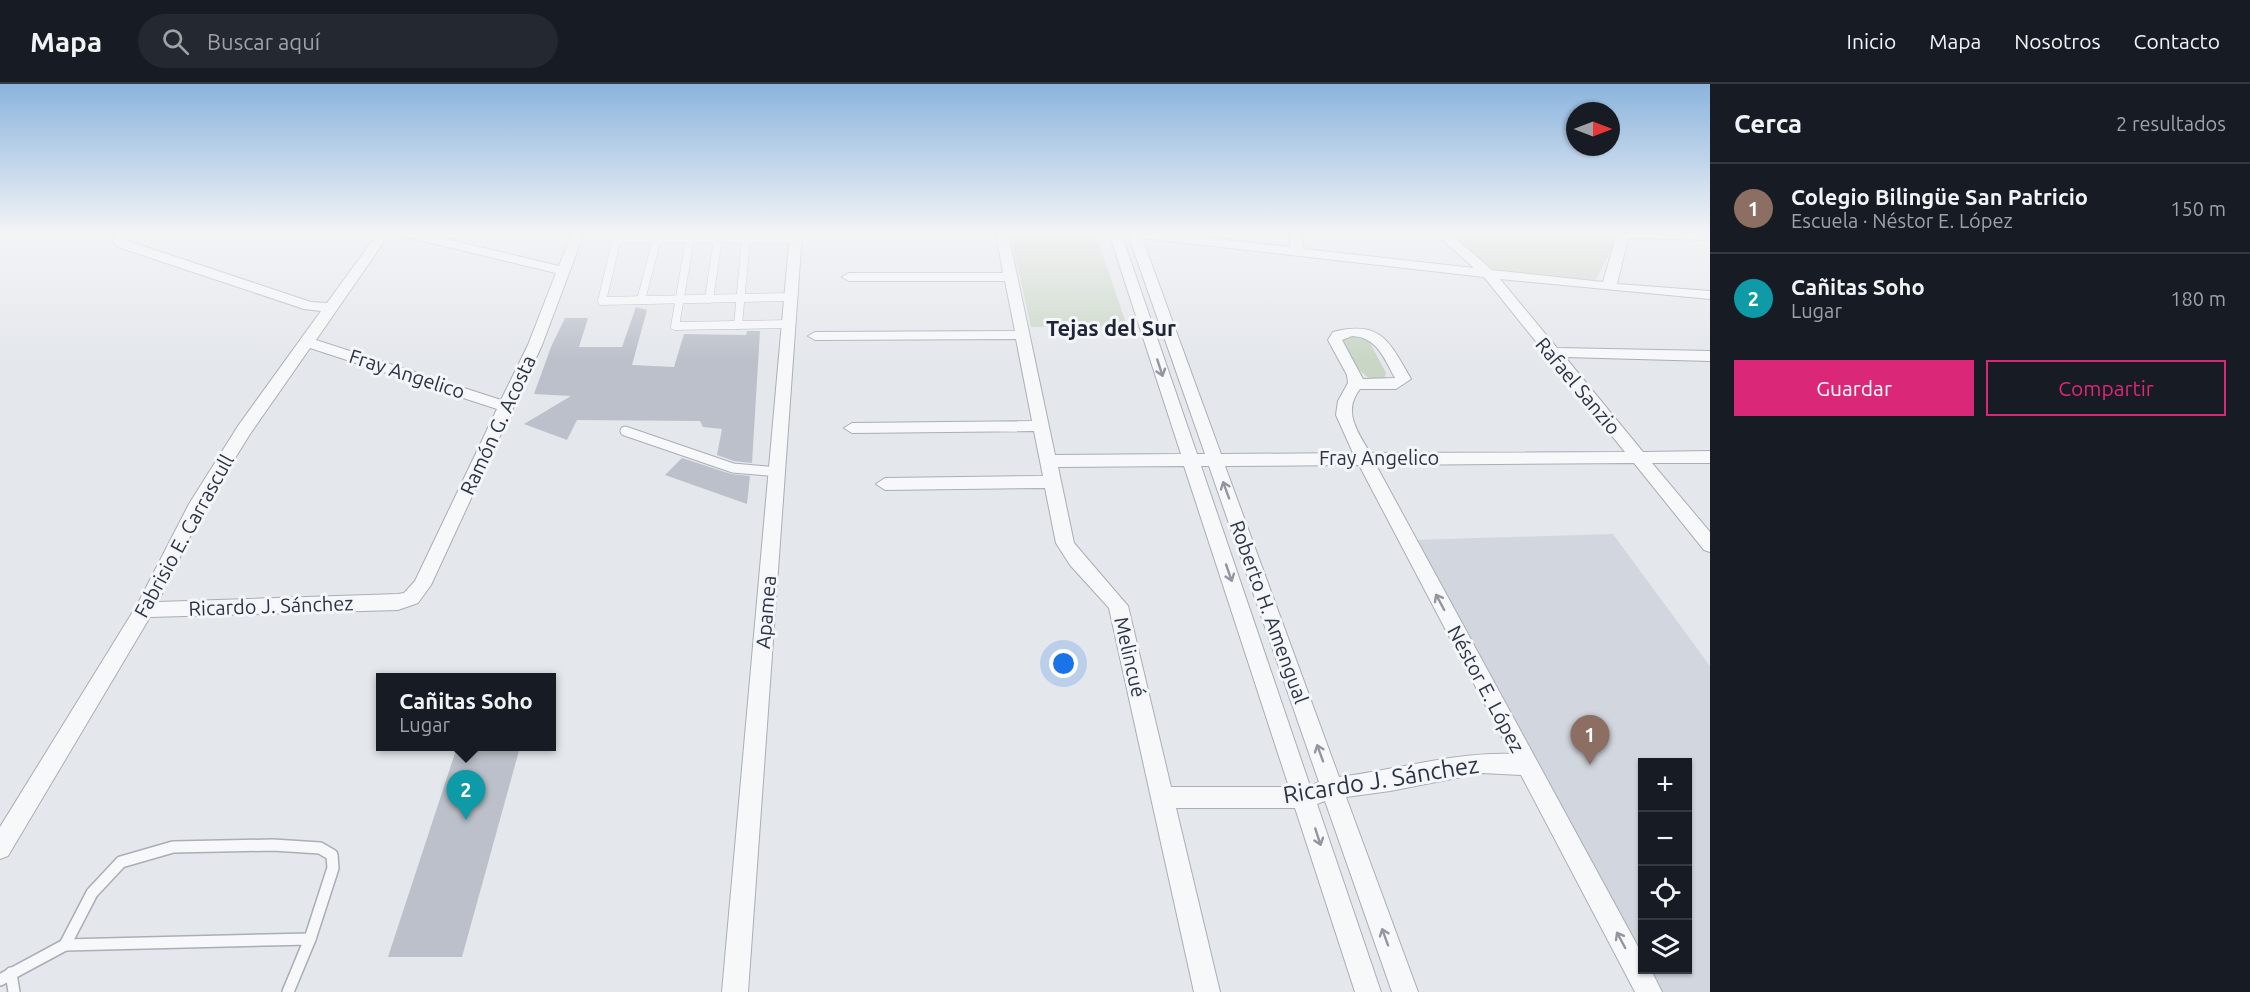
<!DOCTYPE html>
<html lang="es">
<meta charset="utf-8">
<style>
body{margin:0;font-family:Ubuntu,sans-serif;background:#242831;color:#f1f3f6}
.controls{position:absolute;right:18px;bottom:18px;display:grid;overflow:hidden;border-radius:0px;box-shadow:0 2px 4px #0004}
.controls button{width:54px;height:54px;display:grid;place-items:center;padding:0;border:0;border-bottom:2px solid #363941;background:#171b24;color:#f1f3f6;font:30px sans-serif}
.compass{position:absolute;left:1566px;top:18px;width:54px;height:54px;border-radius:50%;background:#171b24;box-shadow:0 2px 4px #0004;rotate:90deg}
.you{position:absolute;left:1064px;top:580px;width:21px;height:21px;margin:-15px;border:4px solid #fff;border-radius:50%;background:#1a73e8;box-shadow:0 0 0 9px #1a73e833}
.badge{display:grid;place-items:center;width:39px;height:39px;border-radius:50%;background:#db2777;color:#fff;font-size:20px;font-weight:700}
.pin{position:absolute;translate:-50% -50px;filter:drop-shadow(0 2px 3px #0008)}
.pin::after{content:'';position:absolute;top:32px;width:21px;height:18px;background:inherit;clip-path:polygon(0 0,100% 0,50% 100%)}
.popup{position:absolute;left:376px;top:589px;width:180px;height:78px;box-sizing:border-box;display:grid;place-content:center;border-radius:0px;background:#171b24;filter:drop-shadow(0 2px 4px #0005);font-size:20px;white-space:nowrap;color:#9ea1a6}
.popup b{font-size:22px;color:#f1f3f6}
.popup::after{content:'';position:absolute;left:50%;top:100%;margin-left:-12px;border:12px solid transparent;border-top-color:#171b24}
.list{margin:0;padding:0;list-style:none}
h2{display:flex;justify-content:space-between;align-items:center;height:78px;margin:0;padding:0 24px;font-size:26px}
h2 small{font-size:20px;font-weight:400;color:#9ea1a6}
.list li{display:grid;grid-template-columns:39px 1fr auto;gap:18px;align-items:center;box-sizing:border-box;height:90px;padding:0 24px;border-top:2px solid #363941}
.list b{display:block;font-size:22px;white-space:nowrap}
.list p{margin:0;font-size:20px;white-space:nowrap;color:#9ea1a6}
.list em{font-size:20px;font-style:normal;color:#9ea1a6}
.actions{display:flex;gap:12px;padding:18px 24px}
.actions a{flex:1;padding:14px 0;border:2px solid #db2777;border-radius:0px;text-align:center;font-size:21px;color:#db2777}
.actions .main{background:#db2777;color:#fff}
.icon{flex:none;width:33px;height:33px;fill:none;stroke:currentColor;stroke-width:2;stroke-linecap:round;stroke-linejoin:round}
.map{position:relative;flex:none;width:1710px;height:908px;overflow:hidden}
header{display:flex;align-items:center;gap:36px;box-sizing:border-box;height:84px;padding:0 30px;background:#171b24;border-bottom:2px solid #363941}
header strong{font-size:28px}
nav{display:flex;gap:33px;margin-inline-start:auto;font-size:21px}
.search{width:420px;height:54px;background:#242831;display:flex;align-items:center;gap:15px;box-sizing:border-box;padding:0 21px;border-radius:33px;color:#9ea1a6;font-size:22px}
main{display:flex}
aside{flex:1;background:#171b24}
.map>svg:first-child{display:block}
.built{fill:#d2d6de}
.green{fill:#c9d6c5}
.building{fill:#bbc0ca}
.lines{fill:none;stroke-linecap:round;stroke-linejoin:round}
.service-far2-casing{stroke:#a9aeb7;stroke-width:9}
.service-far1-casing{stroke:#a9aeb7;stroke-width:11}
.service-casing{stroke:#a9aeb7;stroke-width:14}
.minor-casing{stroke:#a9aeb7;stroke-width:2}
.service-far2{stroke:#f7f8fa;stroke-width:8}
.service-far1{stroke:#f7f8fa;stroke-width:9}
.service{stroke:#f7f8fa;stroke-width:11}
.minor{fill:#f7f8fa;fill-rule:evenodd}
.oneway{stroke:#9196a0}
.labels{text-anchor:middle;stroke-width:6;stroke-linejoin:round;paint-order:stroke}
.street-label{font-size:20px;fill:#2b3445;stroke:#f4f6f9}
.far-district-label{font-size:22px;font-weight:bold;fill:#1d2536;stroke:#f4f6f9}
.near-street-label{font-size:24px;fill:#2b3445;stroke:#f4f6f9}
</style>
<header>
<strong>Mapa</strong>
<div class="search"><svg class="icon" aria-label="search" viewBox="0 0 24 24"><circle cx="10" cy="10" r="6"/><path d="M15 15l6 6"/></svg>Buscar aquí</div>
<nav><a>Inicio</a><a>Mapa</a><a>Nosotros</a><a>Contacto</a></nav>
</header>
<main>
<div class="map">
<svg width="1710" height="908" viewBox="0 0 1710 908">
<rect width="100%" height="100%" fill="#e4e7ec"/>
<path class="built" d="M1613 450 1710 582V908H1659L1647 886H1688V678H1642V877L1413 456Z"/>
<g class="green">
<path d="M1010 149 1096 151 1127 242 1031 243Z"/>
<path d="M1448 149H1585L1602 151 1615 159 1595 197 1587 198 1494 187 1487 184Z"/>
<path d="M1350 252 1369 257 1386 289 1383 297C1360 297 1354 276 1343 258L1344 253Z"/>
</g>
<g class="building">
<path d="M636 223 647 226 632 281 674 283 684 250 746 251 747 247H760L752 379 734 377 717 371 722 345 703 343 700 337 577 336 567 356 524 340 571 312 534 310 551 263 565 234H588L579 263H622Z"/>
<path d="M682 374 731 390 750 392 747 420 665 391Z"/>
<path d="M457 663H520L462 873H388Z"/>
</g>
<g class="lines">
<defs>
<g id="service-far2">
<path d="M690 155 675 242 789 240"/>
<path d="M791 213 602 217 617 154 795 155"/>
<path d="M709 215 718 155"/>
<path d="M641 216 657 155"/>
<path d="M738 241 746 155"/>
</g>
<path id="service-far1" d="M625 347 733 384 778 388"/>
<g id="service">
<path d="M65 861 92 809 121 778 173 763 273 761 320 764 332 771 333 784 310 855"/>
<path d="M11 889 14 908"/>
<path d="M0 896 65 861 310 855 288 908"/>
</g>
<g id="minor">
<path d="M118 149H130L128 157 311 218 327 219 378 149H390L316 256 501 316 528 261 556 189 402 152 400 149H421L559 182 572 149H584L542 261 431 501 418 519 398 526 150 533 8 772 0 775V743L137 521 189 420 238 342 321 227 304 225 118 163 113 157ZM310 264 497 325 415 497 404 509 398 510 158 518 203 426 250 350Z"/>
<path d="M790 149H802L748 908H722Z"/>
<path d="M996 149H1008L1055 371 1181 370 1109 149H1121L1197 370H1205L1129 153 1123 149H1162L1291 163 1289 149H1301L1304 165 1474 184 1435 149H1449L1492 186 1603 198 1616 153 1605 149H1710V156L1628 154 1617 200 1710 207V215L1500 195 1557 264 1710 267V277L1565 273 1643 368 1710 367V379H1652L1710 448V468L1704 466 1634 379 1376 381 1642 870V886H1651L1662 908H1635L1521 691 1482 689 1390 707 1346 713 1418 908H1392L1325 717 1317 720 1381 908H1355L1295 724H1176L1220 908H1194L1109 524 1070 481 1056 459 1045 404 885 406 876 400 885 394 1043 392 1034 347 852 349 844 344 852 339 1032 337 1016 255 815 256 808 252 815 248 1015 247 1005 197H849L842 193 849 189H1003ZM1142 154 1484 193 1625 368 1370 369C1358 348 1342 328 1360 305H1396L1411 295C1389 257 1381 236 1333 248L1328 256 1347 291 1348 299 1338 317 1336 331 1353 369 1221 370ZM1352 252C1377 253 1384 274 1395 294L1363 295 1342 256ZM1359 381 1511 670C1456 668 1395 686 1339 693L1225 382ZM1184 382 1289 703H1171L1128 522 1074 459 1058 383ZM1201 382H1209L1319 698 1310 702Z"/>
</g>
</defs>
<use href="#service-far2" class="service-far2-casing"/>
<use href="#service-far1" class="service-far1-casing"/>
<use href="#service" class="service-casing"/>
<use href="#minor" class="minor-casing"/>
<use href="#service-far2" class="service-far2"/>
<use href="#service-far1" class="service-far1"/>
<use href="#service" class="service"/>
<use href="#minor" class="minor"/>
</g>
<defs><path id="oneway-shaft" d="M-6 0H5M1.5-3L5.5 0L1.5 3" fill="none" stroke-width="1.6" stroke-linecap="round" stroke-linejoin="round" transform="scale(1.5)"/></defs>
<g class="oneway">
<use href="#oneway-shaft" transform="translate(1160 284) rotate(72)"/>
<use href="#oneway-shaft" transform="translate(1226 406) rotate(-110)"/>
<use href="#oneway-shaft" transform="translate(1229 489) rotate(71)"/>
<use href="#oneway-shaft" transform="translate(1440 518) rotate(-118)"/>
<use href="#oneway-shaft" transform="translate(1320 669) rotate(-110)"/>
<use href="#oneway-shaft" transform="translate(1318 753) rotate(72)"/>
<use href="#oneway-shaft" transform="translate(1385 853) rotate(-110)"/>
<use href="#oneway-shaft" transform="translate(1621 856) rotate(-118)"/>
</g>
<linearGradient id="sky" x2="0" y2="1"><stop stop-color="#8bb4dd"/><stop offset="0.54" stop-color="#f3f4f6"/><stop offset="1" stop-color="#f3f4f6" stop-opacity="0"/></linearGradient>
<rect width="1710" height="276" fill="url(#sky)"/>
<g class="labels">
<g class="street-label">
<text transform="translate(407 290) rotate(18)" y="7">Fray Angelico</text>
<text transform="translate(1578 302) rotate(50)" y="7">Rafael Sanzio</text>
<text transform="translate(498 341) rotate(-65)" y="7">Ramón G. Acosta</text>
<text x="1379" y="381">Fray Angelico</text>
<text transform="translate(184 452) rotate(-61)" y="7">Fabrisio E. Carrascull</text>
<text transform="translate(271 522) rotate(-2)" y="7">Ricardo J. Sánchez</text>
<text transform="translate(766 528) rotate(-85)" y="7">Apamea</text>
<text transform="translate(1269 528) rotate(70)" y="7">Roberto H. Amengual</text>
<text transform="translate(1130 573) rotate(77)" y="7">Melincué</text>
<text transform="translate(1486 605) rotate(62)" y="7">Néstor E. López</text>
</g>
<g class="far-district-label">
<text x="1111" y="252">Tejas del Sur</text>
</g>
<g class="near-street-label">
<text transform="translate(1381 696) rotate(-9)" y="8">Ricardo J. Sánchez</text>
</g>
</g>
</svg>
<div class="controls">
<button>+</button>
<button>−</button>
<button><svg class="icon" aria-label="locate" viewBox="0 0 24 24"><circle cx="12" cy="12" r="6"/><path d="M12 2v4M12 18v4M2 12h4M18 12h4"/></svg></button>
<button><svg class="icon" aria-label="layers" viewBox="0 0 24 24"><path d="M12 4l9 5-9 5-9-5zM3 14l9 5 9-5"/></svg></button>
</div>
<svg class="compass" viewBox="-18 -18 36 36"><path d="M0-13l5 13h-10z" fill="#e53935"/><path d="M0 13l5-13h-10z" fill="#9ea1a6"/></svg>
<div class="you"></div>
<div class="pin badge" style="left:1590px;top:681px;background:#8d6e63">1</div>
<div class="pin badge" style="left:466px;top:736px;background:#0f9aa8">2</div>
<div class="popup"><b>Cañitas Soho</b>Lugar</div>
</div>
<aside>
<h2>Cerca<small>2 resultados</small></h2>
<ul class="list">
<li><span class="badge" style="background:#8d6e63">1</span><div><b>Colegio Bilingüe San Patricio</b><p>Escuela · Néstor E. López</p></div><em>150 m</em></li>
<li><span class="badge" style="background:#0f9aa8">2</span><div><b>Cañitas Soho</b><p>Lugar</p></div><em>180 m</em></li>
</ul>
<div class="actions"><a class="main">Guardar</a><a>Compartir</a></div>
</aside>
</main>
